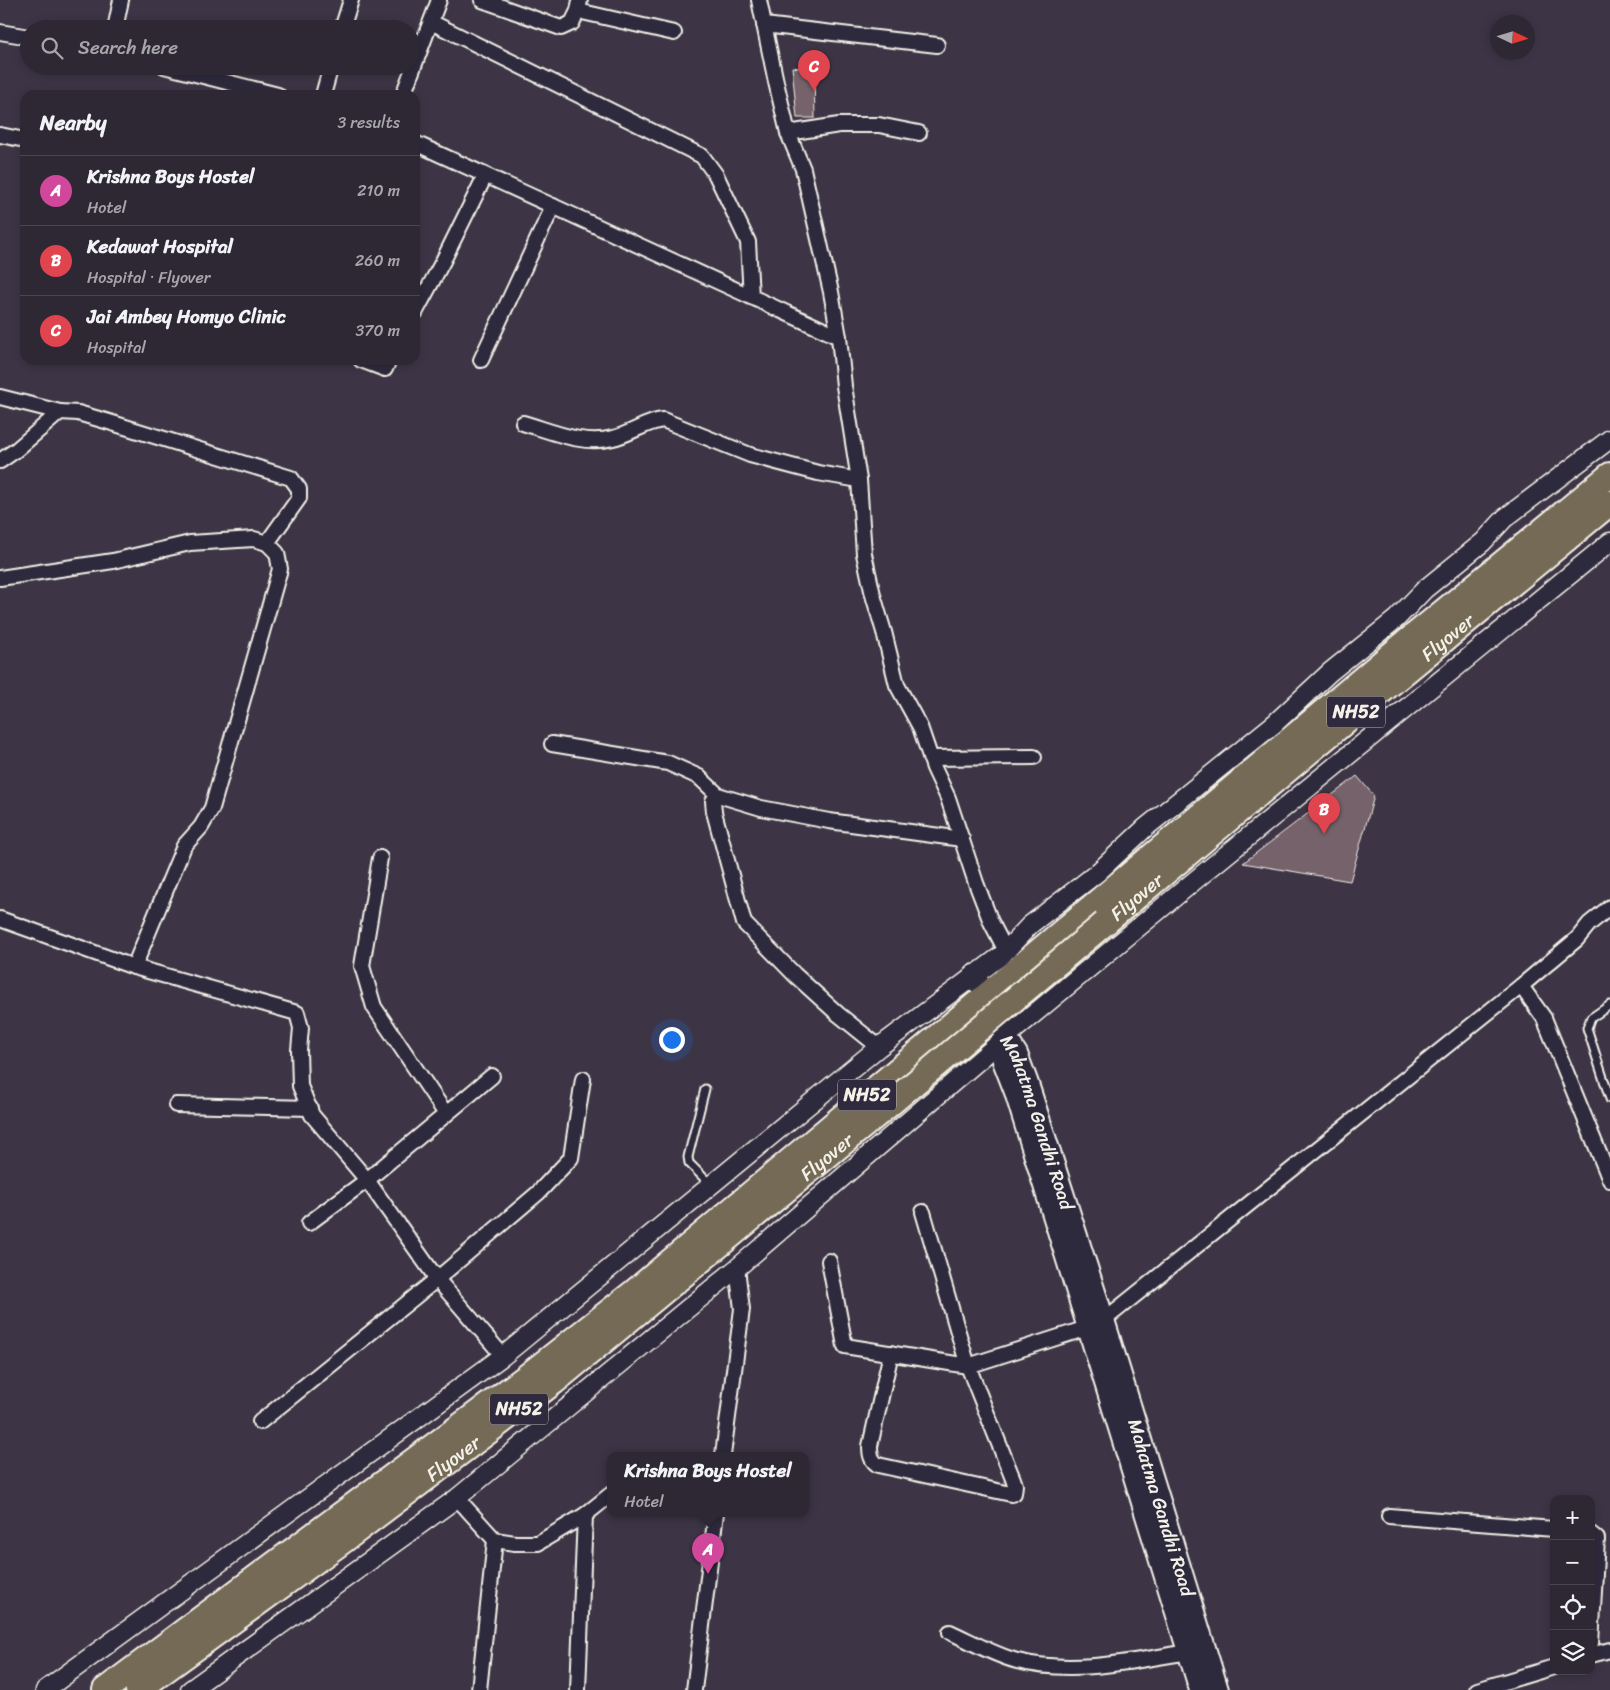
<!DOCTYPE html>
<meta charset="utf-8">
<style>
:root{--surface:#2e2834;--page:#36303c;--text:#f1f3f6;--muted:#a7a6ac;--line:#49444f;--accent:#ff9aa2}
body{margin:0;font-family:Sriracha,sans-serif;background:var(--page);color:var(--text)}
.controls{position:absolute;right:15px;bottom:15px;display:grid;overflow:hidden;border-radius:10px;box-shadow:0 2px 8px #0003}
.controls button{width:45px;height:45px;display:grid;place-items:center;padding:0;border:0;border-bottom:1px solid var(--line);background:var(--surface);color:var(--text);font:25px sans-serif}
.compass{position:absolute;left:1490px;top:15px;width:45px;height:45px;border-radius:50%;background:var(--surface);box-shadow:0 2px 8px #0003;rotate:94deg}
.you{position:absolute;left:671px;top:1039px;width:18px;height:18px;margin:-12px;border:4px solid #fff;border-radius:50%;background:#1a73e8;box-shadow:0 0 0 8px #1a73e833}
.badge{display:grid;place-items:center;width:32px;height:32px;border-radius:50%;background:var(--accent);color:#fff;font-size:16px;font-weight:700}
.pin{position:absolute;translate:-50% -41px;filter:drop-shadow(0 1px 2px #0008)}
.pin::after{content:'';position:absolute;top:26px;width:18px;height:15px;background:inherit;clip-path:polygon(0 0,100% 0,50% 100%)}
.popup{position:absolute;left:607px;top:1452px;width:202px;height:65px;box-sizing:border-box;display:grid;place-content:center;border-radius:10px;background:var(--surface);filter:drop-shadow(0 1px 4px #0005);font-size:16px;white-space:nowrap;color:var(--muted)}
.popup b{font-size:19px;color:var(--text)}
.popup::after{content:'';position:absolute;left:50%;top:100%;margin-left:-10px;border:10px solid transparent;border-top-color:var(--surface)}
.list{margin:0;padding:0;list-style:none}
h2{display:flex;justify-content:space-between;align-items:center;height:65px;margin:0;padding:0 20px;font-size:21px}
h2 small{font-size:16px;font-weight:400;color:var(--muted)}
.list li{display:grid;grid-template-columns:32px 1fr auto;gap:15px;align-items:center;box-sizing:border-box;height:70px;padding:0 20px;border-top:1px solid var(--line)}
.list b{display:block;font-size:19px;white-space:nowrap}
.list p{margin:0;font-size:16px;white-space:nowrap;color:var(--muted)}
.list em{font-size:16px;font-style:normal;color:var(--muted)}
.icon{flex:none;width:28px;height:28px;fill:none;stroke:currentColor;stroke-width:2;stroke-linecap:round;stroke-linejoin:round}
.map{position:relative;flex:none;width:1610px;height:1690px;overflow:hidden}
.search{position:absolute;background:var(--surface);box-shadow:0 2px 8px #0003;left:20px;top:20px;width:400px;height:55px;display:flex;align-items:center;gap:12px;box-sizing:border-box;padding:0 18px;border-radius:28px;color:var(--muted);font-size:19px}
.panel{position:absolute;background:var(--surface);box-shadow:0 2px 8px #0003;left:20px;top:90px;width:400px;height:275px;border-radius:15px}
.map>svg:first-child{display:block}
</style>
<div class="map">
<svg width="1610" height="1690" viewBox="0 0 1610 1690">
<rect width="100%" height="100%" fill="#3d3546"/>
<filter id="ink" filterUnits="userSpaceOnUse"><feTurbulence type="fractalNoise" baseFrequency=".02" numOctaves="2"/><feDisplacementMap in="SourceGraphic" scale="10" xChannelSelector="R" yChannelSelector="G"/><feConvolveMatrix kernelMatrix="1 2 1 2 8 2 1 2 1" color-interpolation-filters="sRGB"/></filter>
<g filter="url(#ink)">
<g fill="#76626a" stroke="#f4f1e8">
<path d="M 792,67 L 814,70 L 815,118 L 797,118 Z"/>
<path d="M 1357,776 L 1374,796 L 1350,881 L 1243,863 Z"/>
</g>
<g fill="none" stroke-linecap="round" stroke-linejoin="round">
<defs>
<g id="service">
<path d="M 1610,1005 L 1591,1018 L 1587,1028 L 1610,1099"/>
<path d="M 705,1089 L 688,1157 L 689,1163 L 711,1185"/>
</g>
<g id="minor">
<path d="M 482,0 L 561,28 L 572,23 L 578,11 L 580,0"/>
<path d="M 759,0 L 776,82 L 788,133 L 803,169 L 831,292 L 839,337 L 844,386 L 859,480 L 864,554 L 873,595 L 884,632 L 897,685 L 920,727 L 934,768 L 948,798 L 976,883 L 991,922 L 1006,951"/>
<path d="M 578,11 L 674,33"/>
<path d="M 431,22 L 702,156 L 716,175 L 748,242 L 751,297"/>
<path d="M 764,25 L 937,45"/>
<path d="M 115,29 L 121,0"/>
<path d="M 342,29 L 351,0"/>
<path d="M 0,32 L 29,37"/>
<path d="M 164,66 L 278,95"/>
<path d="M 323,95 L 331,66"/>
<path d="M 403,95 L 439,0"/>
<path d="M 788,133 L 839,125 L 879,125 L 919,133"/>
<path d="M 0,135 L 25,140"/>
<path d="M 415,143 L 839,337"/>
<path d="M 415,313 L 443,261 L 485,176"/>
<path d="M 361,360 L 385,369 L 389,360"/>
<path d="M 481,360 L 553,206"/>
<path d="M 0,397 L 60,412"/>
<path d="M 523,423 C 551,431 583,446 613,438 C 631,434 645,422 663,420 L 750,455 L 818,473 L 859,480"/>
<path d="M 0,461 L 16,450 L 60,412 L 78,413 L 109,422 L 291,478 L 299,489 L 299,498 L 267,543"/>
<path d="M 0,578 L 113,561 L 190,543 L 254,539 L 267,543 L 277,553 L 280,569 L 212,808 L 201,827 L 184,846 L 134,967"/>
<path d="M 552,744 L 668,763 L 699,777 L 718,795"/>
<path d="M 930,758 L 1034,757"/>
<path d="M 380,858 L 362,966 L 374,1007 L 446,1114"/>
<path d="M 0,919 L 134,967 L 297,1013 L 301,1028 L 299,1050 L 300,1086 L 312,1115 L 367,1180 L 437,1279 L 503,1356"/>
<path d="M 1521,986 L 1544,1018 L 1610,1180"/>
<path d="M 879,1047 L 838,1014 L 795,975 L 744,923 L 714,812 L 713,801 L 718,795 L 761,808 L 829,821 L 962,839"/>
<path d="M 176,1105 L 310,1108"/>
<path d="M 309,1223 L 367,1180 L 492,1076"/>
<path d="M 829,1261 L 845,1346 L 968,1366 L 1087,1328 L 1104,1320 L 1521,986 L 1577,939 L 1589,924 L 1610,907"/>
<path d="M 891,1353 L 870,1446 C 870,1455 871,1460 878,1465 L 1011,1494 L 1014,1493 L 1015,1485 L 1013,1479 L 968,1366 L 923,1212"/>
<path d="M 260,1422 L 437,1279 L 538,1193 L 571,1158 L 583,1079"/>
<path d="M 723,1455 L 742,1309 L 737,1268"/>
<path d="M 457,1498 L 495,1540 L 515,1543 L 538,1543 L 585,1515 L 578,1690"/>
<path d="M 585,1515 L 610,1495"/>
<path d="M 1389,1516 L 1554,1529"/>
<path d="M 1591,1534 L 1597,1539 L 1591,1643"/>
<path d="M 950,1632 C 972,1642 994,1655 1017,1661 C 1074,1675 1132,1661 1188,1652"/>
<path d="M 1591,1655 L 1610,1650"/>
<path d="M 479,1690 L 495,1540"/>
<path d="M 694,1690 L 716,1513"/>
<path d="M 1477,1690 L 1554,1667"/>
</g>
<g id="tertiary">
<path d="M 45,1690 L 503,1356 L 879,1047 L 1002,955 L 1030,925 L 1097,873 L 1145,828 L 1274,724 L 1330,672 L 1396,619 L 1425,589 L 1483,542 L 1505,518 L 1610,439"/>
<path d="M 190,1690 L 457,1498 L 737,1268 L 1006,1037 L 1199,877 L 1610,542"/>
</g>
<g id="secondary">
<path id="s1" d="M 974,975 L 986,995 L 1006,1037 L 1017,1054 L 1028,1084 L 1104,1320 L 1218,1690"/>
<path d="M 1006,1037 L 1003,1061 L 1015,1092 L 1200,1690"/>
</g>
<g id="trunk">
<path id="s2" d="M 1105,923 L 1354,714 L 1610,503"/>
<path d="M 105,1690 L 526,1377 L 634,1292 L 1393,653 L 1610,475"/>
<path id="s3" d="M 138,1690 L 339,1544 L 554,1382 L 885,1108"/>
</g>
</defs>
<use href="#service" stroke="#f4f1e8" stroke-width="11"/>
<use href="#minor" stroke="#f4f1e8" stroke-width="18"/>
<use href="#tertiary" stroke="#f4f1e8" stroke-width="21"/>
<use href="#secondary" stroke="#f4f1e8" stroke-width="24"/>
<use href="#trunk" stroke="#f4f1e8" stroke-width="28"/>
<use href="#service" stroke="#2f2a3d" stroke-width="7"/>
<use href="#minor" stroke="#2f2a3d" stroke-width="14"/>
<use href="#tertiary" stroke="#2f2a3d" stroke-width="18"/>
<use href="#secondary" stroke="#2f2a3d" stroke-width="20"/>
<use href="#trunk" stroke="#756a55" stroke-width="24"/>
<defs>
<path id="trunk-bridge" d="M 885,1108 L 1105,923"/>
</defs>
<use href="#trunk-bridge" stroke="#f4f1e8" stroke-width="28" stroke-linecap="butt"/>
<use href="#trunk-bridge" stroke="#756a55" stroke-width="24"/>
</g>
</g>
<g text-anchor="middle" stroke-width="4" stroke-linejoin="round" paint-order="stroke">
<g fill="#2f2a3d" stroke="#b9b5b5" stroke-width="1">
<rect x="1327" y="696.5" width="58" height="31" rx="4"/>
<rect x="838" y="1079.5" width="58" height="31" rx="4"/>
<rect x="490" y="1393.5" width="58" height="31" rx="4"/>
</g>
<g font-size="18" font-weight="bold" fill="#f4f1e8">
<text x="1356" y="718">NH52</text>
<text x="867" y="1101">NH52</text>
<text x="519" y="1415">NH52</text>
</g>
<g font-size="19" fill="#f4f1e8" stroke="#2f2a3d">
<text dy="7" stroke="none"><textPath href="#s2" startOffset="446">Flyover</textPath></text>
<text dy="7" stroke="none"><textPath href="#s2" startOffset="41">Flyover</textPath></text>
<text dy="7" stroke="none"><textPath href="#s1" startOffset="161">Mahatma Gandhi Road</textPath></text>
<text dy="7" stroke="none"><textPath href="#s3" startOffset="871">Flyover</textPath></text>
<text dy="7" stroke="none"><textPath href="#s3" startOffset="391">Flyover</textPath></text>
<text dy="7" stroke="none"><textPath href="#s1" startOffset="566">Mahatma Gandhi Road</textPath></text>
</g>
</g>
</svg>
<div class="controls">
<button>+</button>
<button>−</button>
<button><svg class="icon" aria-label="locate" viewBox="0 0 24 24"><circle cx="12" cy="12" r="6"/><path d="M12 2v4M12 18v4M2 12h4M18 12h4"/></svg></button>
<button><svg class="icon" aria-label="layers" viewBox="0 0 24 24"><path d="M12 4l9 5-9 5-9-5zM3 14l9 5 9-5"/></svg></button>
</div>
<svg class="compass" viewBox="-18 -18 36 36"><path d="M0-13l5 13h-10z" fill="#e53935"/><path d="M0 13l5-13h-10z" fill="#a7a6ac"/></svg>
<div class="you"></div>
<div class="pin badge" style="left:708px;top:1574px;background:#d1479c">A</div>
<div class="popup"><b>Krishna Boys Hostel</b>Hotel</div>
<div class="pin badge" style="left:1324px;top:834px;background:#e0444e">B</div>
<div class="pin badge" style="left:814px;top:91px;background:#e0444e">C</div>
<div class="search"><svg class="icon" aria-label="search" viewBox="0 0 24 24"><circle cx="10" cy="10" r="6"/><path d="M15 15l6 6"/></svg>Search here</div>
<section class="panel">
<h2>Nearby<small>3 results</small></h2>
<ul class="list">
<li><span class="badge" style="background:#d1479c">A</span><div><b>Krishna Boys Hostel</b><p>Hotel</p></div><em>210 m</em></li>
<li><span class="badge" style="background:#e0444e">B</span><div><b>Kedawat Hospital</b><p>Hospital · Flyover</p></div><em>260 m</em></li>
<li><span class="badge" style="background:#e0444e">C</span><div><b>Jai Ambey Homyo Clinic</b><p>Hospital</p></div><em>370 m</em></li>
</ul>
</section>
</div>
